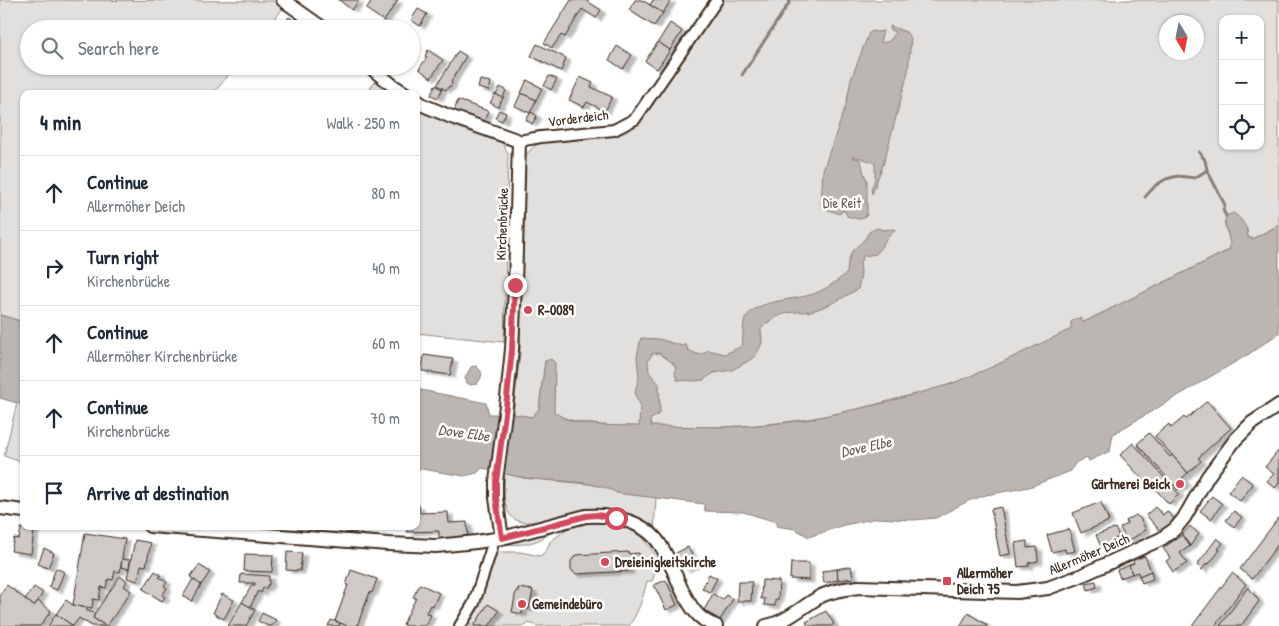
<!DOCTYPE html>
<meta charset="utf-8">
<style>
:root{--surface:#fff;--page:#f2f2f3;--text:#1f2937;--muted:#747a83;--line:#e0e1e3}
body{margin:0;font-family:"Patrick Hand",sans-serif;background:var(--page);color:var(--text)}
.controls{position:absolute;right:15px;top:15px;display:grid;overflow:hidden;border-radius:10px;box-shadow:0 1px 4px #0004}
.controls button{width:45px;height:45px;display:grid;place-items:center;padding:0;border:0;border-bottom:1px solid var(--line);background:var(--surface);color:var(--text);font:25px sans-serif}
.compass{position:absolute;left:1159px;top:15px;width:45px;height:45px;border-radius:50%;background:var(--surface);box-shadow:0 1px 4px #0004;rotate:170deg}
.stop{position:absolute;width:15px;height:15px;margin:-11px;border:4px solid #d1495b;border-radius:50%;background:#fff}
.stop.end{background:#d1495b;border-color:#fff;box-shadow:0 1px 5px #0008}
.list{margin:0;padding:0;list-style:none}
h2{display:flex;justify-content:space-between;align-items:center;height:65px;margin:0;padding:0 20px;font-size:21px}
h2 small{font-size:16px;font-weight:400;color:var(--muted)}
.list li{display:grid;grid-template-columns:32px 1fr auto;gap:15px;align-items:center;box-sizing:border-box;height:75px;padding:0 20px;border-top:1px solid var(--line)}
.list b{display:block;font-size:19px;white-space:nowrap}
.list p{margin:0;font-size:16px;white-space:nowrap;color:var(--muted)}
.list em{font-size:16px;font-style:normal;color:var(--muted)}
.icon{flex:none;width:28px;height:28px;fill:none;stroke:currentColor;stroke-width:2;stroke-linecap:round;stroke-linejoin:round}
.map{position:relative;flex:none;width:1279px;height:626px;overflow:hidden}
.search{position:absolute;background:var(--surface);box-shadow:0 1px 4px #0004;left:20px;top:20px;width:400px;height:55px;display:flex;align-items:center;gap:12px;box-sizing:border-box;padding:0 18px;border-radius:28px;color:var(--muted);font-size:19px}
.panel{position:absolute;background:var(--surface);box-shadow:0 1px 4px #0004;left:20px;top:90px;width:400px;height:440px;border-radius:10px}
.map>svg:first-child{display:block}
</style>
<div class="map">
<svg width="1279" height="626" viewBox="0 0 1279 626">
<defs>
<filter id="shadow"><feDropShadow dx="5" dy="3" stdDeviation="1" flood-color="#0004"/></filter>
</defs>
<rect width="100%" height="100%" fill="#fff"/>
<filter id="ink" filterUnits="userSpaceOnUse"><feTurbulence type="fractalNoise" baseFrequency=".02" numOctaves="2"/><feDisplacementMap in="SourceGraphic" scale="10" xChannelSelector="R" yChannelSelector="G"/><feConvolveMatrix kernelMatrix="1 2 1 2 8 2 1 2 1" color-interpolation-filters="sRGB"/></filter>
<g filter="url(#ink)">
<g fill="#e2e0de" stroke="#8e857e" fill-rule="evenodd">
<path d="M 0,0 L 289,1 L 266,29 L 29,29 L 29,66 L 236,66 L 213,94 L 24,94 L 24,322 L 0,315 Z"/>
<path d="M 723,0 L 1279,0 L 1279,225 L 1252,239 L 1248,237 L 1247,229 L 1224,222 L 1231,245 L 1229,250 L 1084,322 L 1080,318 L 1072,329 C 1032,348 993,370 951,384 C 937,389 922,392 907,396 C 861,409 814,420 767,424 C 730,428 693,427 657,427 C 628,426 576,428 553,412 L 545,361 L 539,409 L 532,417 L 513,414 L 520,353 L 523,160 L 530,150 L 539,143 L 614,134 L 637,122 L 714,14 ZM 1223,19 L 1260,19 L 1260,146 L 1223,146 ZM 1166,22 L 1196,22 L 1196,52 L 1166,52 Z"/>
<path d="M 377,79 L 399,94 L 366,94 Z"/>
<path d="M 416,106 L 501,141 L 508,153 L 504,342 L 416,333 Z"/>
<path d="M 17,403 L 24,405 L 24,463 L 4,456 Z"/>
<path d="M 505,473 L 523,478 L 589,484 L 610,488 L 617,493 L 656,497 L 654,529 C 636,518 615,508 593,509 C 549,511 496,554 505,473 Z"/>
<path d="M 591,523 C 626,524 642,530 659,562 L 652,581 L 647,581 C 643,598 639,611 629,626 L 536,626 L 536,625 L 527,623 L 526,626 L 464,626 L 484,587 L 496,552 L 520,552 L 540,556 L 546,551 L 550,542 L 570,526 Z"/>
<path d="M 555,529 C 540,543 524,546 504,544 Z"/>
</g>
<g fill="#bcb6b3" stroke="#887e77">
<path d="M 890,26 L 906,32 L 911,38 L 908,72 L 884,162 L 872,194 L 871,189 L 875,179 L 875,163 C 869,161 858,156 852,157 L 859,159 L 861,161 L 864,174 L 867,180 L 867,215 C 861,222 854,218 847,216 L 845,211 L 841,211 L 840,214 L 823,208 L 821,205 L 823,170 L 846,105 L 851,79 L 869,33 L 873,31 L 877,32 L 883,31 L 880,42 C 887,44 893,39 895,32 L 890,30 Z"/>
<path d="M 1233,213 C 1242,218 1247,227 1248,237 L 1252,239 L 1279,225 L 1279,333 L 1249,354 L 1113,434 L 1110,451 L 1089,461 L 1087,457 L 1075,463 L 1071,471 L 1029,487 L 986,495 L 968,501 L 936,518 L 913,520 L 878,518 L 844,525 L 809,537 L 795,529 L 776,526 L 777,522 L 743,512 L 705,511 L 704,504 L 617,493 C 593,479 552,482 525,478 C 510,476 497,470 482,468 L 477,473 L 464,476 L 416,468 L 416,389 L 486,403 L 489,414 L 513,414 L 532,417 L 539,409 L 545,361 L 551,359 L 555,363 L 554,412 C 575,428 613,425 639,426 L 640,404 L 636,397 L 635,391 L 639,378 L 637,357 L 641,338 L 659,339 L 682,346 L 686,344 L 688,350 C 697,354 700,357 708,350 L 725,354 L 742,346 C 743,340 743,323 745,319 C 754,300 794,300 810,295 C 824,291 836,282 847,273 L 848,262 L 852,251 L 865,239 L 869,232 L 877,228 L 884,230 L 892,229 L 896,230 L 888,237 L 876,254 L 864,256 L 860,262 L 861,274 L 858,289 C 844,297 831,305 815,310 C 806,313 797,311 788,313 C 778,315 768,322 761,328 L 762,343 L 756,355 L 750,360 L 732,370 L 714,373 L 703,380 L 695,381 L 677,380 L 675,373 L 676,369 L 674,364 L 659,353 L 652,354 L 648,361 L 649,372 L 659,384 L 660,413 L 650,420 L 651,426 L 722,427 L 765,425 L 811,419 L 880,404 L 951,384 L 992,367 L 1071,329 L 1071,322 L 1074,319 L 1080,318 L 1084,322 L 1229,250 C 1233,238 1222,228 1226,216 Z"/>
<path d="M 0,315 L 24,322 L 24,405 L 0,398 Z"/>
<path d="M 476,366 C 484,373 483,375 477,384 L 471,385 L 467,383 L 465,378 L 471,367 Z"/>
</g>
<path fill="#fff" d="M 497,411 L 513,411 L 505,476 L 490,471 Z"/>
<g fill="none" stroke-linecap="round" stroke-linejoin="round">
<g stroke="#887e77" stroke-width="3">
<path d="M 742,75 L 791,0"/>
<path d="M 1199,152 L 1205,160 L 1207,170 L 1225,205 L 1223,210 L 1226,216"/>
<path d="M 1145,197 L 1156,185 L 1166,179 L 1178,176 L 1195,178 L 1207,170"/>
</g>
</g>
<g fill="#cfcac7" stroke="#3b2a1e" filter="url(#shadow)">
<path d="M 339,0 L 359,0 L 352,10 Z"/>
<path d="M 372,0 L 398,0 L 384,21 L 366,9 Z"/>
<path d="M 571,0 L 585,0 L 601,10 L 596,18 L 582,9 L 565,37 L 561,35 L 552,48 L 544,43 Z"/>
<path d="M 635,0 L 642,0 L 663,13 L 654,26 L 629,10 Z"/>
<path d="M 653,0 L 671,0 L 663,13 L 650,5 Z"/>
<path d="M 418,9 L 427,14 L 420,26 L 411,20 Z"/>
<path d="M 289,17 L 306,29 L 281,28 Z"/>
<path d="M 670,23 L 682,31 L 670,50 L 658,42 Z"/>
<path d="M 658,42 L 670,50 L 657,69 L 645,61 Z"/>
<path d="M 537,44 L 566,58 L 561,71 L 531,56 Z"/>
<path d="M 617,46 L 632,55 L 623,69 L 609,60 Z"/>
<path d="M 428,50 L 443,60 L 431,78 L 419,69 L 427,57 L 425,56 Z"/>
<path d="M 458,51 L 466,56 L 451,82 L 452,83 L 450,87 L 449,86 L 446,90 L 437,85 Z"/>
<path d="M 549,76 L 557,79 L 551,90 L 544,86 Z"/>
<path d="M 580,77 L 593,83 L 591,87 L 612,97 L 605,111 L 587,102 L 584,107 L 569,100 Z"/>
<path d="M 480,80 L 491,82 L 489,91 L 478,88 Z"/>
<path d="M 527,80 L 542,88 L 536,100 L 521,93 Z"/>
<path d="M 435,85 L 442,89 L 438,98 L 431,95 Z"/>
<path d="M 500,87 L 506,90 L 503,98 L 496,95 Z"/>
<path d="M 521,93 L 536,100 L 530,113 L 515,106 Z"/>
<path d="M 495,94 L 503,98 L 498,107 L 490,103 Z"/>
<path d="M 458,100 L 488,111 L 484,122 L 454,111 Z"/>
<path d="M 499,110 L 506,113 L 502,121 L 495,118 Z"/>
<path d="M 531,112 L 537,116 L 532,124 L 526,120 Z"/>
<path d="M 424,355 L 453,359 L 450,375 L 422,371 Z"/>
<path d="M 1207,401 L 1231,428 L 1198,458 L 1201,461 L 1188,473 L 1155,436 L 1169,424 L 1171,428 L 1184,417 L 1186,419 Z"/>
<path d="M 1149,433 L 1170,457 L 1172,455 L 1188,473 L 1182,478 L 1186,483 L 1178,490 L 1137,444 Z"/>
<path d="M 1133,443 L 1179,494 L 1169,504 L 1146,479 L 1144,481 L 1120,455 Z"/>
<path d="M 1279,450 L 1279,483 L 1275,488 L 1267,481 L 1274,474 L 1265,467 Z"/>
<path d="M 1241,475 L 1253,484 L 1240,501 L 1228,492 Z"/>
<path d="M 1212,496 L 1222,504 L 1211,519 L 1200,511 Z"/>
<path d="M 1101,502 L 1109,521 L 1081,533 L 1073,513 Z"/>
<path d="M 416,505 L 419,505 L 420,513 L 448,512 L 449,523 L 467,522 L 468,537 L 439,538 L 439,531 L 407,532 L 407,526 L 416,526 Z"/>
<path d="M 1001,507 L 1010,554 L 1000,556 L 991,509 Z"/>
<path d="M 1155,507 L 1163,515 L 1167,511 L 1175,520 L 1161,532 L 1146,515 Z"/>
<path d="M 1234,511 L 1242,517 L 1234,527 L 1226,520 Z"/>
<path d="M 1136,515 L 1140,518 L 1146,530 L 1128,541 L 1120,528 L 1127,524 L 1126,521 Z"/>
<path d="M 1279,517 L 1279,543 L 1252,579 L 1240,569 Z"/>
<path d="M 346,526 L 356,526 L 356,533 L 345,532 Z"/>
<path d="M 1190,526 L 1199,534 L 1190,546 L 1182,535 Z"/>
<path d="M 21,528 L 34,530 L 31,554 L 11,551 L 14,538 L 19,539 Z"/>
<path d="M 1115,528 L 1119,537 L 1112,540 L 1113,543 L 1101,547 L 1096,535 Z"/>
<path d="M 1069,529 L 1075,551 L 1066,553 L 1065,549 L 1052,552 L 1047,535 Z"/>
<path d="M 85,533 L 125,539 L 120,572 L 115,571 L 113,580 L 108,579 L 106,588 L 101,587 L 99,600 L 93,599 L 92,608 L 73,605 Z"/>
<path d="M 1182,535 L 1190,546 L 1180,553 L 1187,563 L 1173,572 L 1166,561 L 1170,558 L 1163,548 Z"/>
<path d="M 1217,538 L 1223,543 L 1218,549 L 1220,550 L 1209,564 L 1207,563 L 1202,570 L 1197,565 Z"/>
<path d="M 135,540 L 151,543 L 146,566 L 141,565 L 138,581 L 127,578 Z"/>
<path d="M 1027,541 L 1027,548 L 1037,547 L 1038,561 L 1028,563 L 1029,566 L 1018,567 L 1015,543 Z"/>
<path d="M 688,547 L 696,564 L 684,569 L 676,553 Z"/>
<path d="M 44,548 L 54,553 L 48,568 L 38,564 Z"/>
<path d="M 287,552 L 302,553 L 300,571 L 286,570 Z"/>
<path d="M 628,552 L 629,554 L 639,553 L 640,563 L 629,564 L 629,571 L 577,574 L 574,573 L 571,569 L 571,561 L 576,555 Z"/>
<path d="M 245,554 L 273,555 L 272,572 L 244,571 Z"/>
<path d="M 1145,556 L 1151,571 L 1139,576 L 1138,572 L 1132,574 L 1129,565 L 1134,563 L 1133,560 Z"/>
<path d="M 122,559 L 130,560 L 129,569 L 121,567 Z"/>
<path d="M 791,563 L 809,563 L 809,580 L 790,579 Z"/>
<path d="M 199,565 L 210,572 L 201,585 L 190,577 Z"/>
<path d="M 1129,565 L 1132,574 L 1120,578 L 1117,570 Z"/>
<path d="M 851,566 L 853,578 L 838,580 L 837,569 Z"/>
<path d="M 56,568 L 64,572 L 57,590 L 49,587 Z"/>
<path d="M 837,569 L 838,580 L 824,583 L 822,571 Z"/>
<path d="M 351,570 L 377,579 L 372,593 L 370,592 L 357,626 L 348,626 L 335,621 L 348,585 L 346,585 Z"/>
<path d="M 155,571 L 161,575 L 159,577 L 167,582 L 164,586 L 167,588 L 162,595 L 165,597 L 162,601 L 143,589 Z"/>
<path d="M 1151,571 L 1153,579 L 1142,583 L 1139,576 Z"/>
<path d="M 1232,573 L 1246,584 L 1215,626 L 1192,626 Z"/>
<path d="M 241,574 L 269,576 L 269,585 L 267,585 L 267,588 L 263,588 L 261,593 L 258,591 L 250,607 L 242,602 L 252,585 L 255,585 L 255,583 L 240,583 Z"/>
<path d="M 709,574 L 717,578 L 710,592 L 702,589 Z"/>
<path d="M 120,576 L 127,581 L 124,586 L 131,591 L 107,626 L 106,626 L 93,618 L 95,613 Z"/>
<path d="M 193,579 L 201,585 L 192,601 L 183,596 Z"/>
<path d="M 666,580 L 677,605 L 666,610 L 654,585 Z"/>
<path d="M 762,580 L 779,581 L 778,600 L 775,600 L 775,606 L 764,605 L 765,599 L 761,599 Z"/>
<path d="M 1096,581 L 1097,587 L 1088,590 L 1086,583 Z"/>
<path d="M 738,582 L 752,582 L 751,601 L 737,601 Z"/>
<path d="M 420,584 L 439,593 L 433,606 L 430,605 L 426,613 L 431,615 L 425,626 L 406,626 L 403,624 L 416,598 L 413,597 Z"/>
<path d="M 7,585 L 34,606 L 38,601 L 51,611 L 40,626 L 0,626 L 0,594 Z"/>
<path d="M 34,587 L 43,593 L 34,606 L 25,599 Z"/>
<path d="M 1248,587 L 1259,601 L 1241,626 L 1220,626 Z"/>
<path d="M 518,588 L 533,590 L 529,609 L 523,608 L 522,614 L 512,612 L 516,591 L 518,591 Z"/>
<path d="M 222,594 L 234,600 L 224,619 L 213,613 Z"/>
<path d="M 713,594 L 723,600 L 726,595 L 733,599 L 720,620 L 704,610 Z"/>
<path d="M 66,600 L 73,605 L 87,608 L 87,611 L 95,613 L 93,618 L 106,626 L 92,626 L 79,618 L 73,626 L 56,614 Z"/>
<path d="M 242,602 L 255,610 L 246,626 L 228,626 Z"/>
<path d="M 488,604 L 499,611 L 489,626 L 474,626 Z"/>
<path d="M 826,611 L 834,624 L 831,626 L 808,626 L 806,622 Z"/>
<path d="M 262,613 L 276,620 L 272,626 L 268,626 L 258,621 Z"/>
<path d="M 968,613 L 987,625 L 987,626 L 960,626 Z"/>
<path d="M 56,614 L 73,626 L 48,626 Z"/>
<path d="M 331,620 L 340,623 L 339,626 L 328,626 Z"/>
</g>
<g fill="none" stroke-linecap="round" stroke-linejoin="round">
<defs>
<g id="minor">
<path d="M 519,141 L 541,137 L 614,130 L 635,119 L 717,0"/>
<path d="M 460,626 L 474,603 L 492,547 L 492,539"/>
</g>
<g id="tertiary">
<path d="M 283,0 L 324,29"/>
<path d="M 369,66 L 392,85 L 406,94"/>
<path d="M 416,100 L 423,105 L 449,116 L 519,141 L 515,285 L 512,349 L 507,398 L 496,481 L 496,498 L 502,538"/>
<path d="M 0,508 L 24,511"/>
<path d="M 150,526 L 388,544 L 436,546 L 476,542 L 502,538 L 586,516 C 612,514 646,521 661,546 C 669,559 675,574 681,588 C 689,604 697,620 716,626"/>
<path d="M 766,626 C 787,622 803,606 821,596 C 833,590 845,589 859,587 L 1017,592 L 1048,588 L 1078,577 L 1161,539 L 1175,529 L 1184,518 L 1208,476 L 1236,439 L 1252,423 L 1279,405"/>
</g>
</defs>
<use href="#minor" stroke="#3b2a1e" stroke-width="14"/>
<use href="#tertiary" stroke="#3b2a1e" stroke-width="16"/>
<use href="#minor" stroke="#fff" stroke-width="10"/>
<use href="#tertiary" stroke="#fff" stroke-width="12"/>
</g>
</g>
<g fill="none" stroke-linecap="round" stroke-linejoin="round" filter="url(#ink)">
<path stroke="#d1495b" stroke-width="6" d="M 515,285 L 512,349 L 507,398 L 496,482 L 496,498 L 502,538 L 586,516 L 597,515 L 616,518"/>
</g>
<g fill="#d1495b" stroke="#fff" stroke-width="2">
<circle cx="528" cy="310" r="5"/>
<circle cx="1180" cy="484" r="5"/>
<circle cx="605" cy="562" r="5"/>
<rect x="942" y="576" width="10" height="10" rx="2.5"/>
<circle cx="522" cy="604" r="5"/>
</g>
<g text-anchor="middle" stroke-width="5" stroke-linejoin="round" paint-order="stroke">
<g font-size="14" fill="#3b2a1e" stroke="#fff">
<text transform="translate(578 118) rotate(-7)" y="5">Vorderdeich</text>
<text transform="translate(502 224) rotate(-88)" y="5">Kirchenbrücke</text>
<text transform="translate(1089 554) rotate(-23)" y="5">Allermöher Deich</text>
</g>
<g font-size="14" fill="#65584e" stroke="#fff">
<text x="842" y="208">Die Reit</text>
</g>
<g font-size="14" font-weight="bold" fill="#3b2a1e" stroke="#fff" text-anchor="start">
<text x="538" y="315">R-0089</text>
<text x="1170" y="489" text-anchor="end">Gärtnerei Beick</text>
<text x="615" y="567">Dreieinigkeitskirche</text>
<text x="957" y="578">Allermöher<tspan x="957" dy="16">Deich 75</tspan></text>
<text x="532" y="609">Gemeindebüro</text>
</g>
<g font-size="15" font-style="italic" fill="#685b52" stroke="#fff">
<text transform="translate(464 433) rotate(8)" y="5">Dove Elbe</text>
<text transform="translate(866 447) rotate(-12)" y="5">Dove Elbe</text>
</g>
</g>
</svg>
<div class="controls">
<button>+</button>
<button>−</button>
<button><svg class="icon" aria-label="locate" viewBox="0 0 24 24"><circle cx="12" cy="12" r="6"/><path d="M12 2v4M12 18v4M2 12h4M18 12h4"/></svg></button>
</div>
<svg class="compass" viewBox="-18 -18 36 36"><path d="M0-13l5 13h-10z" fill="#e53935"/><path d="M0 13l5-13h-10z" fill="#747a83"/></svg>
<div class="stop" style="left:616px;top:518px"></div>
<div class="stop end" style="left:515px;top:285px"></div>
<div class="search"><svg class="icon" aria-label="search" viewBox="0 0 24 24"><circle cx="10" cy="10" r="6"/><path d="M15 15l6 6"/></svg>Search here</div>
<section class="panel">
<h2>4 min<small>Walk · 250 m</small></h2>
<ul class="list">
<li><svg class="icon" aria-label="ahead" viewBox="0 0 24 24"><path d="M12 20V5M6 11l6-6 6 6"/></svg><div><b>Continue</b><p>Allermöher Deich</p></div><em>80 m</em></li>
<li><svg class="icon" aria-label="right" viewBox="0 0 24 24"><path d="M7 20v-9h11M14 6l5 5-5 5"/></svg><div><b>Turn right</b><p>Kirchenbrücke</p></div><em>40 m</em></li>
<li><svg class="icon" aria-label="ahead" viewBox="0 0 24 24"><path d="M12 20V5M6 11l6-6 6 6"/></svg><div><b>Continue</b><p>Allermöher Kirchenbrücke</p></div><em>60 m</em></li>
<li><svg class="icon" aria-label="ahead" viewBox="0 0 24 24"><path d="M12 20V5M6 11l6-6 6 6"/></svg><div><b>Continue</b><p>Kirchenbrücke</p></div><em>70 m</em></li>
<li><svg class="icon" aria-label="arrive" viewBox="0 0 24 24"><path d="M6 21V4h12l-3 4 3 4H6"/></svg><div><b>Arrive at destination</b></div></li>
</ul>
</section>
</div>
